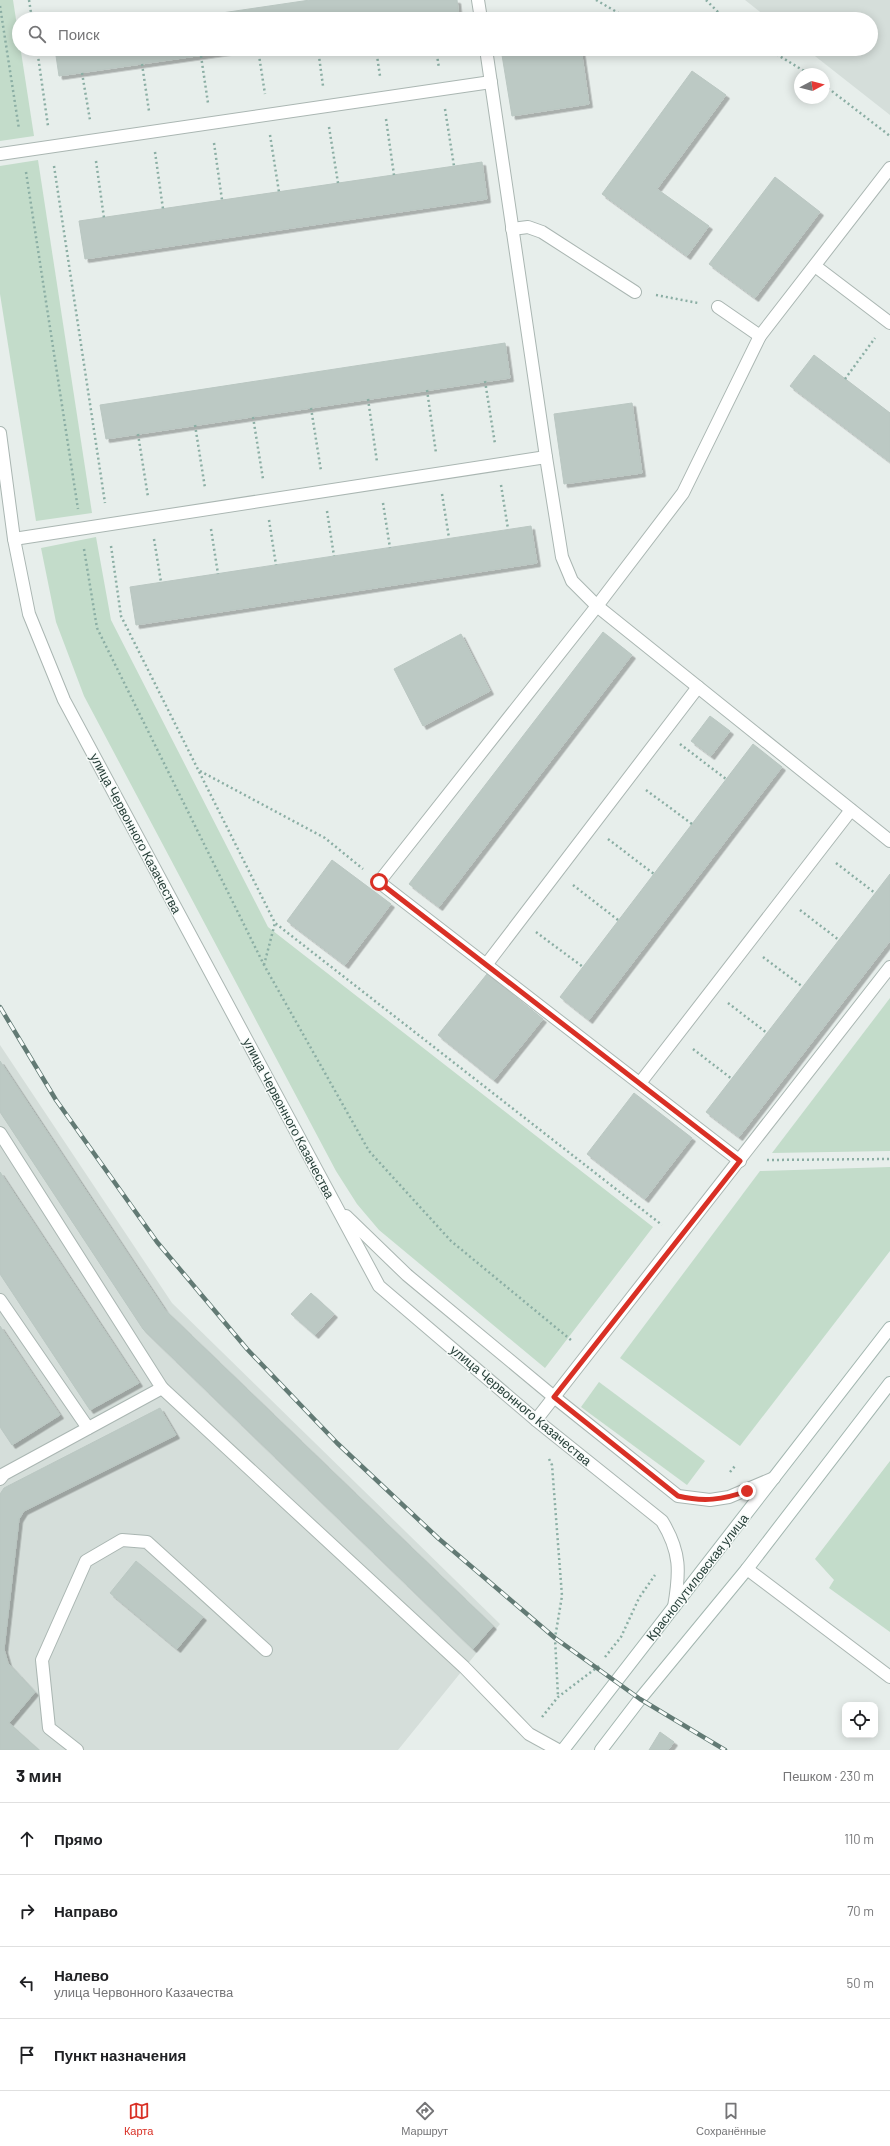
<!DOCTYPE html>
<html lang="ru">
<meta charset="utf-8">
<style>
:root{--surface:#fff;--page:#f6f6f6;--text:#202124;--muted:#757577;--line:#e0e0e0;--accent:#d93025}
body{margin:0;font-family:Barlow,sans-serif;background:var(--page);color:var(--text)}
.controls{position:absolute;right:12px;bottom:12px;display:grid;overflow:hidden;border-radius:8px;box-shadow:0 2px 10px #0003}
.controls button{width:36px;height:36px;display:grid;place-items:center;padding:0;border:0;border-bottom:1px solid var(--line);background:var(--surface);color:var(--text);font:20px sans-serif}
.compass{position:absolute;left:794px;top:68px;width:36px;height:36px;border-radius:50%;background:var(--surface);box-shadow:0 2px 10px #0003;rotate:83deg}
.stop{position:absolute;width:12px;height:12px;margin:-9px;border:3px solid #d93025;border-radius:50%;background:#fff}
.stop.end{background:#d93025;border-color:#fff;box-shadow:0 1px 4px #0008}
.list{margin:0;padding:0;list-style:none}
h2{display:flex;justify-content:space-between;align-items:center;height:52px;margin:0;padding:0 16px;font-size:17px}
h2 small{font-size:13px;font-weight:400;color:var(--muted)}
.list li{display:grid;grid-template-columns:26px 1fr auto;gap:12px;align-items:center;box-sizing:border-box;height:72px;padding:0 16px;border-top:1px solid var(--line)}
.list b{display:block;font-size:15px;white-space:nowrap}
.list p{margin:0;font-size:13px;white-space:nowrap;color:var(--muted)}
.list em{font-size:13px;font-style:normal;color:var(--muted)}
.icon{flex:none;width:22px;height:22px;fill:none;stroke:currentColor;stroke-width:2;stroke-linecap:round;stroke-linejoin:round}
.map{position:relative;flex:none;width:890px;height:1750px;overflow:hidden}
.search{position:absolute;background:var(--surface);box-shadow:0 2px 10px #0003;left:12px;right:12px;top:12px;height:44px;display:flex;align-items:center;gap:10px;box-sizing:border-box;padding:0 14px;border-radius:22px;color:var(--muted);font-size:15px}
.sheet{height:340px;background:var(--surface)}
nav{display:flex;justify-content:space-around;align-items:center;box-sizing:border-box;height:56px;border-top:1px solid var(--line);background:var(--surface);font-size:11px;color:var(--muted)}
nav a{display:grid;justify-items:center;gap:2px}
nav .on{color:var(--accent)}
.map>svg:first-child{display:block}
</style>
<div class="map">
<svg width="890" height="1750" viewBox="0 0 890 1750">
<defs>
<filter id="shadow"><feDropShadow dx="3.5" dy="3.5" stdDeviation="0" flood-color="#0004"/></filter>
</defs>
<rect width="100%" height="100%" fill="#e7eeeb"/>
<g fill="#d5deda">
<path d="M 745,0 L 890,0 L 890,115 L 806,49 L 871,49 L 871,19 L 769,19 Z"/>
<path d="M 0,1045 L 172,1303 L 500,1624 L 398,1750 L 0,1750 Z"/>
</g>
<g fill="#c3dcca">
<path d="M 0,0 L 13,0 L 34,136 L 0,141 Z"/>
<path d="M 38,160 L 92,513 L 36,521 L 0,294 L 0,166 Z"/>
<path d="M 96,537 L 111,620 L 268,927 L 653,1227 L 545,1368 L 379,1230 L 357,1204 L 336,1171 L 84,696 L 56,622 L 41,548 Z"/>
<path d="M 890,998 L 890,1151 L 772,1153 Z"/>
<path d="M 890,1167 L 890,1251 L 740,1446 L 620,1358 L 760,1171 Z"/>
<path d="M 599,1382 L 705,1461 L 687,1485 L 581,1407 Z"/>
<path d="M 890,1461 L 890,1632 L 829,1588 L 834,1580 L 815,1559 Z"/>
</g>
<g fill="#bcc9c4" stroke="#bac7c2" filter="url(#shadow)">
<path d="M 310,0 L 457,0 L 459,17 L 181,19 Z"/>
<path d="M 55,49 L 245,49 L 59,76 Z"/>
<path d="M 501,49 L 581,49 L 589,104 L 512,116 Z"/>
<path d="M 692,71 L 726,95 L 657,189 L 709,226 L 687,256 L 602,194 Z"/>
<path d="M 482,162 L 487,199 L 85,259 L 79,221 Z"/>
<path d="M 775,177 L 820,212 L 755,298 L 709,264 Z"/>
<path d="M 505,343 L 510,378 L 106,439 L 100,405 Z"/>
<path d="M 814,355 L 890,413 L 890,462 L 790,386 Z"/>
<path d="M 632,403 L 642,473 L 564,484 L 554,414 Z"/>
<path d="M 531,526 L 537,563 L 136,625 L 130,587 Z"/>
<path d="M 603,632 L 632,655 L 439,907 L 409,884 Z"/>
<path d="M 461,634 L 490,691 L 423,726 L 394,669 Z"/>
<path d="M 710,716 L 730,731 L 711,756 L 691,741 Z"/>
<path d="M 753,744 L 782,767 L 589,1020 L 560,997 Z"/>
<path d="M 332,860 L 391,904 L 345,965 L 287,921 Z"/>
<path d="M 890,874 L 890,941 L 739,1137 L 706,1112 Z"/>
<path d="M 487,974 L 543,1019 L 494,1080 L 438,1035 Z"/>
<path d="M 0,1061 L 165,1310 L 493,1626 L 473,1649 L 143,1329 L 0,1112 Z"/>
<path d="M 634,1093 L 692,1138 L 645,1199 L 587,1154 Z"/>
<path d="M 0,1172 L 139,1383 L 90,1410 L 0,1274 Z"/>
<path d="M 311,1293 L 334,1314 L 315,1335 L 291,1314 Z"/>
<path d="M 0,1326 L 60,1415 L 12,1445 L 0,1427 Z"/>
<path d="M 160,1408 L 176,1435 L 24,1511 L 19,1519 L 4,1649 L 8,1663 L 35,1692 L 9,1723 L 39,1750 L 0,1750 L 0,1494 L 4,1488 Z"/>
<path d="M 136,1561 L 203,1617 L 177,1649 L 110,1593 Z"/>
<path d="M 660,1732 L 674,1742 L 668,1750 L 649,1750 Z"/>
</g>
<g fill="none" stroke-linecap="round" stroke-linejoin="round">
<defs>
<g id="lane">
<path d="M 478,0 L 481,19"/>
<path d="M 486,49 L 546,457 L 562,557 L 572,581 L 597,606 L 890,841"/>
<path d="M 0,154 L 491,82"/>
<path d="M 512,229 L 528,227 L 542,232 L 635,292"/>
<path d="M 815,266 L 890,323"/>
<path d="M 718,307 L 760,336"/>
<path d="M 14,539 L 546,457"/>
<path d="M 486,965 L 698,687"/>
<path d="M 640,1083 L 851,810"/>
<path d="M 0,1133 L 162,1388 L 4,1474 L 0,1479"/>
<path d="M 740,1161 L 379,882 L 597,606 L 683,493 L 760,336 L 890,168"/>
<path d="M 0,1300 L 88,1428"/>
<path d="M 162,1388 L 464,1667 L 529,1734 L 558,1750"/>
<path d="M 536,1420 L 890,967"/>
<path d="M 77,1750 L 49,1728 L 42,1660 L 86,1561 L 122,1540 L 147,1542 L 266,1650"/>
</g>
<g id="street">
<path d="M 0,433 L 14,539 L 29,614 L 64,700 L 379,1286 L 536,1420 L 662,1521 C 681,1552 680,1572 674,1607"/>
<path d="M 346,1216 L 407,1275 L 554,1397 L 678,1496 L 710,1500 L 729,1497 L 774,1478"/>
<path d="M 747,1569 L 890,1677"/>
</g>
<g id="secondary">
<path d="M 563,1750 L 890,1328"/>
<path d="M 601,1750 L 640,1699 L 747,1569 L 890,1383"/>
</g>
</defs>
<use href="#lane" stroke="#aab6b2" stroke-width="14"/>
<use href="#street" stroke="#aab6b2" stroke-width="14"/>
<use href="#secondary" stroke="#a3b6b0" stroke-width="14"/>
<g stroke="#8baea4" stroke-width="2.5" stroke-dasharray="2 3" stroke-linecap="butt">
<path d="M 29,0 L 32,19"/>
<path d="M 596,0 L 629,19"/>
<path d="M 706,0 L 725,19"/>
<path d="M 0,6 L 19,129"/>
<path d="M 37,49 L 48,126"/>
<path d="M 258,49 L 265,94"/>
<path d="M 318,49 L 323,86"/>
<path d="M 376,49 L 380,76"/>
<path d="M 436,49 L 439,68"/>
<path d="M 768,49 L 809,74"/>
<path d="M 201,56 L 208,103"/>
<path d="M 142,64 L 149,111"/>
<path d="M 82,73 L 90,120"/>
<path d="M 824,85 L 890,136"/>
<path d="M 445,109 L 454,166"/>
<path d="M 386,119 L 394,175"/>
<path d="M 329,127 L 338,183"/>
<path d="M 270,135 L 279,192"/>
<path d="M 214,143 L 222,200"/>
<path d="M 155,152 L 163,209"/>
<path d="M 96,161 L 104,218"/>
<path d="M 54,166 L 105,503"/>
<path d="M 26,172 L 78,509"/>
<path d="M 656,295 L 698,303"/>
<path d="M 845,379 L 875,338"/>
<path d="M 485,381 L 495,444"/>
<path d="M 427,390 L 436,453"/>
<path d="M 368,399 L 377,462"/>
<path d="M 311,408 L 321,471"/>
<path d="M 253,417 L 263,479"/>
<path d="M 195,425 L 205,488"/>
<path d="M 138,434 L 148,497"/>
<path d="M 501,485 L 508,529"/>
<path d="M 442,494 L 449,538"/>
<path d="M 383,503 L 390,548"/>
<path d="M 327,511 L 334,556"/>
<path d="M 269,520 L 276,565"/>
<path d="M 211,529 L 218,574"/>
<path d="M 154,539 L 161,582"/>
<path d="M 111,546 L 121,616 L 275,923 L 662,1225"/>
<path d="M 84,549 L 97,628 L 264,965 L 369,1151 L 451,1241 L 571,1340"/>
<path d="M 680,744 L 726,779"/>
<path d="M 200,771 L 325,838 L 363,869"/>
<path d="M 646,790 L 692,824"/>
<path d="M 608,839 L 654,874"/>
<path d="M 836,863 L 875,893"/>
<path d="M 573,885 L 618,920"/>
<path d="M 800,910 L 839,940"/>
<path d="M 536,932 L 583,967"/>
<path d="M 763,957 L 803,987"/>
<path d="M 264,965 L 275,923"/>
<path d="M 728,1003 L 767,1033"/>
<path d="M 693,1049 L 732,1079"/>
<path d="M 767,1160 L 890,1159"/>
<path d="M 549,1459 L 552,1465 L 562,1596 L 555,1638 L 558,1696"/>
<path d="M 730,1472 L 735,1466"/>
<path d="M 605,1657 L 621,1637 L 639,1598 L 655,1575"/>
<path d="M 542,1717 L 558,1697 L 599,1666"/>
</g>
<use href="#lane" stroke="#fff" stroke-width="12"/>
<use href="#street" stroke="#fff" stroke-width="12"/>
<use href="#secondary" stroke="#fff" stroke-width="12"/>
<defs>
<path id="rail" d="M 0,1007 L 56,1100 L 157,1242 L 247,1349 L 337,1443 L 438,1538 L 555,1638 L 640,1699 L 725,1750"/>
</defs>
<use href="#rail" stroke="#627a74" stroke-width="4.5"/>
<use href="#rail" stroke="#f7fbf9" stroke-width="3" stroke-dasharray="9" stroke-linecap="butt"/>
</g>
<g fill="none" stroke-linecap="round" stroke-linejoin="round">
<path stroke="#d93025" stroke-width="5" d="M 379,882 L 740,1161 L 554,1397 L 678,1496 C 703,1502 723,1500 747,1491"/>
</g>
<g text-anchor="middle" stroke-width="3" stroke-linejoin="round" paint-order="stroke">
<g font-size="13" fill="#273f39" stroke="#f7fbf9">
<text transform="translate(136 833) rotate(62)" y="5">улица Червонного Казачества</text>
<text transform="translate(289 1118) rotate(62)" y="5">улица Червонного Казачества</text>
<text transform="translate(521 1405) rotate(40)" y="5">улица Червонного Казачества</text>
<text transform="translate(697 1577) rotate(-52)" y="5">Краснопутиловская улица</text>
</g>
</g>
</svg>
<div class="controls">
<button><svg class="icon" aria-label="locate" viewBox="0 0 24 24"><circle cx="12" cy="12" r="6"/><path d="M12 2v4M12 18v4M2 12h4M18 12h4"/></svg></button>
</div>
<svg class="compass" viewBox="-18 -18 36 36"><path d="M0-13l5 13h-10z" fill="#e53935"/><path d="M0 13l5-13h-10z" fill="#757577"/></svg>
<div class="stop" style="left:379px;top:882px"></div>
<div class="stop end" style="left:747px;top:1491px"></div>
<div class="search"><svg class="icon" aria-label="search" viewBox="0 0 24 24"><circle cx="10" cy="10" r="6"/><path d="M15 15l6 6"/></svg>Поиск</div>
</div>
<section class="sheet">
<h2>3 мин<small>Пешком · 230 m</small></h2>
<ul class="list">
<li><svg class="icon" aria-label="ahead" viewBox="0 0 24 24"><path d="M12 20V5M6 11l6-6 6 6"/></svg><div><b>Прямо</b></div><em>110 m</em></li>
<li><svg class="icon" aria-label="right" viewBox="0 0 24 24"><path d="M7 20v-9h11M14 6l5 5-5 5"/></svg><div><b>Направо</b></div><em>70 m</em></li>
<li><svg class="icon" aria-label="left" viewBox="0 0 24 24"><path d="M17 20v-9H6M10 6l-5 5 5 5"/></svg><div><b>Налево</b><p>улица Червонного Казачества</p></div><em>50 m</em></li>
<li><svg class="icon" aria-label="arrive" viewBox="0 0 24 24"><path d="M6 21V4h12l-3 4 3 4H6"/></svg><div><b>Пункт назначения</b></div></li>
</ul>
</section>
<nav>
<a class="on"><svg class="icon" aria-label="map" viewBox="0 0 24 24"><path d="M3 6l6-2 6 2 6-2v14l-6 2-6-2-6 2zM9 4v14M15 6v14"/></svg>Карта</a>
<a><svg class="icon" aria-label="directions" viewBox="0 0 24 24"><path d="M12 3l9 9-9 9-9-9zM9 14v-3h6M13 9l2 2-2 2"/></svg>Маршрут</a>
<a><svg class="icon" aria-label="saved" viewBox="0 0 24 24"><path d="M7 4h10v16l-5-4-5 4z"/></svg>Сохранённые</a>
</nav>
